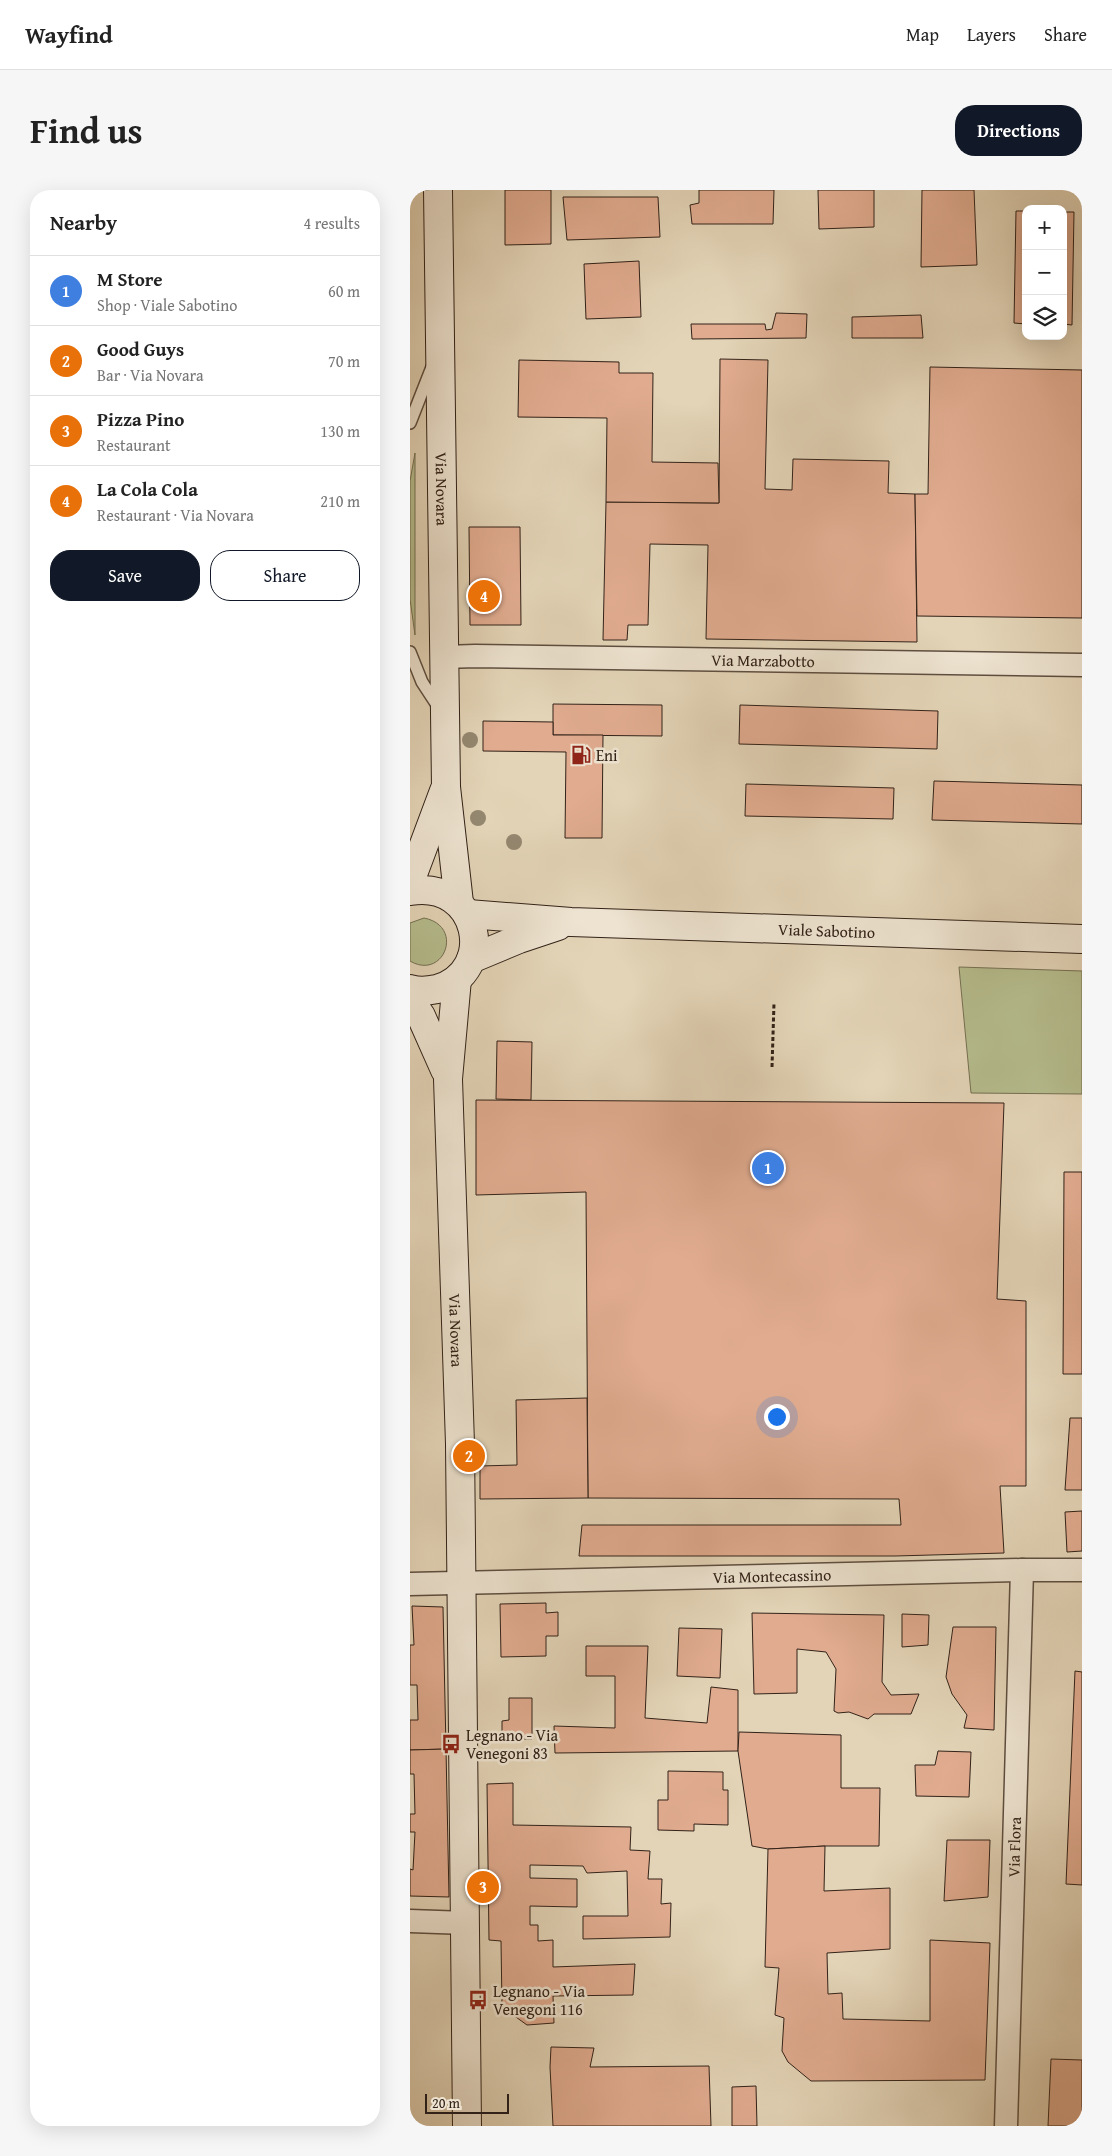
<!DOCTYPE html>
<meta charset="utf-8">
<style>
:root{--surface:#fff;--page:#f6f6f6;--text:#222;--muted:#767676;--line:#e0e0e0;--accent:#111827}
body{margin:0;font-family:"Gentium Book Plus",serif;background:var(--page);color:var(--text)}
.controls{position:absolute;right:15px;top:15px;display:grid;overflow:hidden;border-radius:10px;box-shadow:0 5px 20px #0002}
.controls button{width:45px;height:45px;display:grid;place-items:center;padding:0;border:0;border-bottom:1px solid var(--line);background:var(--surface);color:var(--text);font:25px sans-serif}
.scale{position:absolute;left:15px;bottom:12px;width:84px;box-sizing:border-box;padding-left:5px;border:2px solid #322218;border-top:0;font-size:14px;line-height:18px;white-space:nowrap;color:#322218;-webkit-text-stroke:4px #ede3d0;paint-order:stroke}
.you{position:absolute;left:366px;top:1226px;width:18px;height:18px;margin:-12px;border:4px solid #fff;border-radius:50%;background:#1a73e8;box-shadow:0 0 0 8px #1a73e833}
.badge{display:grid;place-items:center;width:32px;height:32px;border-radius:50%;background:var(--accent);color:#fff;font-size:16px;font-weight:700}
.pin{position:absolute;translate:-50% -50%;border:2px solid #fff;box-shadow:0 1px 5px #0006}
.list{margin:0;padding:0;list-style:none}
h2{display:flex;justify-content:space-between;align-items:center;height:65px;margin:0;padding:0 20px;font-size:21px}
h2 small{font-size:16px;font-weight:400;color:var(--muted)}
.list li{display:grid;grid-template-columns:32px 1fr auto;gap:15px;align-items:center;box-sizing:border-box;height:70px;padding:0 20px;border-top:1px solid var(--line)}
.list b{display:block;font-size:19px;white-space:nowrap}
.list p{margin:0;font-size:16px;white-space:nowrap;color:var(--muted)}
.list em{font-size:16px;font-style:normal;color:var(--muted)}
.actions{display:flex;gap:10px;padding:15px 20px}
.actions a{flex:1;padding:11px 0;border:1px solid var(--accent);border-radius:20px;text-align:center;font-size:18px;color:var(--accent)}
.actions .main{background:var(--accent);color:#fff}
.icon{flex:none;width:28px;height:28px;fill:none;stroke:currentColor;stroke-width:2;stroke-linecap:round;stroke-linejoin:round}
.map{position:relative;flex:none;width:672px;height:1936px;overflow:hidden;border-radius:20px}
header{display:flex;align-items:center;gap:30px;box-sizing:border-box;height:70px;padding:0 25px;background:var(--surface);border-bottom:1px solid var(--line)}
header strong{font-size:24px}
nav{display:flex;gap:28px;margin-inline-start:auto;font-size:18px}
.intro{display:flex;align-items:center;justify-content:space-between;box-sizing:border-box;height:120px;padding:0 30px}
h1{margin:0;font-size:35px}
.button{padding:12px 22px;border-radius:20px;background:var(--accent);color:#fff;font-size:18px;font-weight:700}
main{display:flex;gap:30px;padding:0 30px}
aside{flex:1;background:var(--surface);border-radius:20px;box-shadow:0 5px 20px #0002}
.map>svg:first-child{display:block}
</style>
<header>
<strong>Wayfind</strong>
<nav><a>Map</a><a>Layers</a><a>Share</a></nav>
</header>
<div class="intro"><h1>Find us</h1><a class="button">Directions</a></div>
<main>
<aside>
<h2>Nearby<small>4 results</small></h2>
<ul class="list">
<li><span class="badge" style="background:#3f7fe0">1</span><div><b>M Store</b><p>Shop · Viale Sabotino</p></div><em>60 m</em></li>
<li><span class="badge" style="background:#e8710a">2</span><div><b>Good Guys</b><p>Bar · Via Novara</p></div><em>70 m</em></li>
<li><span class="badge" style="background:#e8710a">3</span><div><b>Pizza Pino</b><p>Restaurant</p></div><em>130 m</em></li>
<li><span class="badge" style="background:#e8710a">4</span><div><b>La Cola Cola</b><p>Restaurant · Via Novara</p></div><em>210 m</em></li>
</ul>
<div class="actions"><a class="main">Save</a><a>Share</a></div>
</aside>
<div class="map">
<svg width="672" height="1936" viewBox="0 0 672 1936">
<rect width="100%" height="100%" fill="#e3d4b7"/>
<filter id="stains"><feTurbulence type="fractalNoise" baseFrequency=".004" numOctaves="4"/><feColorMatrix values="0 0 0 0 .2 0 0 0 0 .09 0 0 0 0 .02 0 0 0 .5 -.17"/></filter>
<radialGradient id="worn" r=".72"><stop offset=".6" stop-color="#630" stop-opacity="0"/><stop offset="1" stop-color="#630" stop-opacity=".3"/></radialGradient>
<g fill="#b5bc8d" stroke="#746f52">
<path d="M 5,263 L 5,445 L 0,409 L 0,291 Z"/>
<path d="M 14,728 C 55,736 34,791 0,771 L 0,733 Z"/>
<path d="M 549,777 L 672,781 L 672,904 L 561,903 Z"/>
</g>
<g fill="#e0ab8f" stroke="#322218">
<path d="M 95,0 L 141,0 L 141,54 L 95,55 Z"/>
<path d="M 289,0 L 364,0 L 363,34 L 282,34 L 280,15 L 289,13 Z"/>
<path d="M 408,0 L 464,0 L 464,37 L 409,39 Z"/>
<path d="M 512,0 L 564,0 L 567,75 L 511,77 Z"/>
<path d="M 153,7 L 248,7 L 250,47 L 157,50 Z"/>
<path d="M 606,21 L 616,21 L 616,134 L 604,133 Z"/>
<path d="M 653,22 L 664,22 L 662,135 L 653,134 Z"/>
<path d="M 229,71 L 231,127 L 176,129 L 174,74 Z"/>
<path d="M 366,123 L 397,124 L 396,148 L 282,149 L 281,134 L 355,134 L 356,140 L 362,139 Z"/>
<path d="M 511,125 L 513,148 L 442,148 L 442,127 Z"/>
<path d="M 310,169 L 358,170 L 355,299 L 382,300 L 383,269 L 479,271 L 478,303 L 505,304 L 507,452 L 296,449 L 298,355 L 240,354 L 238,435 L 218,435 L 217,450 L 193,450 L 196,312 L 309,313 Z"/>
<path d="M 109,170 L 209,172 L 209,183 L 243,183 L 242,272 L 308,273 L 309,313 L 196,312 L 197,228 L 108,227 Z"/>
<path d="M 520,177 L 672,180 L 672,428 L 507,426 L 505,304 L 518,304 Z"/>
<path d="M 59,337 L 110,337 L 111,435 L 60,435 Z"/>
<path d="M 143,514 L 252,515 L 252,546 L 143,545 Z"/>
<path d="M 330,515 L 528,521 L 527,559 L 329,554 Z"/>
<path d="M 73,531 L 143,532 L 143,545 L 193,545 L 192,648 L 155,648 L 156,562 L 73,561 Z"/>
<path d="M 524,591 L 672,595 L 672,634 L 522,630 Z"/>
<path d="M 336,594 L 484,598 L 483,629 L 335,626 Z"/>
<path d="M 87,851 L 122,852 L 121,910 L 86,909 Z"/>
<path d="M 66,910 L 594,913 L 587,1109 L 616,1111 L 616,1296 L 590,1296 L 594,1363 L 485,1366 L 169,1366 L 172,1335 L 491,1335 L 489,1309 L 178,1308 L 176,1002 L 66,1005 Z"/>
<path d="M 654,982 L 672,982 L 672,1184 L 653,1184 Z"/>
<path d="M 177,1208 L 178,1308 L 70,1309 L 70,1276 L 107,1275 L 106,1210 Z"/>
<path d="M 660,1228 L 672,1228 L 672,1300 L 655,1300 Z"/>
<path d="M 672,1321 L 672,1361 L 657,1362 L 655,1322 Z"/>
<path d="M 136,1413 L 136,1423 L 148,1422 L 148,1446 L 136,1446 L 136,1466 L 91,1467 L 90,1414 Z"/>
<path d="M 2,1416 L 33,1417 L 36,1559 L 0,1560 L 0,1530 L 8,1530 L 7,1495 L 0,1495 L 0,1455 L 4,1455 Z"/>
<path d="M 342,1423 L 474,1425 L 472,1492 L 481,1505 L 509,1504 L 501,1524 L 464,1524 L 458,1529 L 439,1522 L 428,1523 L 424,1521 L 426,1479 L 416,1462 L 387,1459 L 387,1503 L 344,1504 Z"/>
<path d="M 492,1424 L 519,1425 L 518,1455 L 492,1457 Z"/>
<path d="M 543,1437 L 586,1437 L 584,1540 L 554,1538 L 557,1525 L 542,1504 L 536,1487 Z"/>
<path d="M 269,1438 L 312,1439 L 310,1488 L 267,1486 Z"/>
<path d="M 176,1456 L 238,1456 L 235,1528 L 297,1533 L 301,1497 L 328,1500 L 328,1561 L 145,1563 L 144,1536 L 205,1538 L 205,1486 L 176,1486 Z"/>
<path d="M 665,1481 L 672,1482 L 672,1695 L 656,1694 Z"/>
<path d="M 99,1508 L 122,1508 L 122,1549 L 92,1549 L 92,1531 L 99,1530 Z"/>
<path d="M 329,1542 L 431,1545 L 431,1598 L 470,1598 L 469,1656 L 415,1656 L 358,1659 L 342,1656 L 328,1561 Z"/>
<path d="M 36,1559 L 39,1707 L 0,1706 L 0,1679 L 3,1680 L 5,1642 L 0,1642 L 0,1624 L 5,1624 L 4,1584 L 0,1584 L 0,1560 Z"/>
<path d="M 528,1561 L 561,1562 L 559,1607 L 506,1606 L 505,1575 L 525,1575 Z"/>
<path d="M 258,1581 L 313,1582 L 313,1600 L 318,1600 L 318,1635 L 284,1634 L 284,1641 L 248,1640 L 248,1610 L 258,1610 Z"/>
<path d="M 103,1593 L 103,1635 L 221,1637 L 220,1660 L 240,1661 L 238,1689 L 252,1689 L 251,1714 L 261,1713 L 260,1747 L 173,1749 L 173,1726 L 218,1726 L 217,1681 L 177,1683 L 173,1676 L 120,1675 L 120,1688 L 167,1689 L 167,1717 L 120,1716 L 120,1735 L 128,1735 L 128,1751 L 143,1750 L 143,1777 L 225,1774 L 223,1805 L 143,1806 L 144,1833 L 117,1835 L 92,1817 L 91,1751 L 79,1750 L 77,1594 Z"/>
<path d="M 537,1650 L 580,1650 L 578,1707 L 534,1711 Z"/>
<path d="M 415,1656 L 414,1701 L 480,1698 L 480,1759 L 417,1763 L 418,1804 L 432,1803 L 433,1829 L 520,1831 L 520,1750 L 580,1753 L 575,1890 L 401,1891 L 378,1872 L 372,1861 L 374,1828 L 365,1825 L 369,1778 L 355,1777 L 358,1659 Z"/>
<path d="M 141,1857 L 184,1858 L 180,1877 L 299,1876 L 301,1936 L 143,1936 L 140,1877 Z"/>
<path d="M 641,1869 L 672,1870 L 672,1936 L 638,1936 Z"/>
<path d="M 346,1896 L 347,1936 L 322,1936 L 322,1897 Z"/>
</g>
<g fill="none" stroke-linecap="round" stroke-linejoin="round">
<defs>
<g id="lane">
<path d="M 0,233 L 22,177"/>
<path d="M 0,462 L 12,492 L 29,518"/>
</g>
<g id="street">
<path id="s1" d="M 34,467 L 65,466 L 672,475"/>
<path id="s2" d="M 0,1394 L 612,1380 L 672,1380"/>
<path d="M 0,1731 L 56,1733"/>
<path id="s3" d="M 596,1936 L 612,1380"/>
</g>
<g id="secondary">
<path id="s4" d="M 28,0 L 36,597 L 49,713"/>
<path d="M 0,692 L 34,601"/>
<path d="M 0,701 C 70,689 88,782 27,799 C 18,801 9,802 0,799"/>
<path id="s5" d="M 58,724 L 161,732 L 672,749"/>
<path d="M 61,769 L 109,749 L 148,736"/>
<path id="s6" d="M 47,789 L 38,889 L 50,1254 L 57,1936"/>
<path d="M 0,810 L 11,826 L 35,880"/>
</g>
</defs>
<use href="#lane" stroke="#5e4e40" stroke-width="14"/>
<use href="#street" stroke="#5e4e40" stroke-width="25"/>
<use href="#secondary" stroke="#322218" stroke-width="30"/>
<path stroke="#322218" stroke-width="3" stroke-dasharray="4 2.5" stroke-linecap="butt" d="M 362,877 L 364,813"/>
<use href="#lane" stroke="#ede3d0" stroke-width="11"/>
<use href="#street" stroke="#ede3d0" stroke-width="22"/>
<use href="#secondary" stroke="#ede3d0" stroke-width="28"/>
</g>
<g fill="#948770">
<circle cx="60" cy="550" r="8"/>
<circle cx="68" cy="628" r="8"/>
<circle cx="104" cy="652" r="8"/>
</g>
<defs>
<symbol id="fuel-bare" viewBox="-9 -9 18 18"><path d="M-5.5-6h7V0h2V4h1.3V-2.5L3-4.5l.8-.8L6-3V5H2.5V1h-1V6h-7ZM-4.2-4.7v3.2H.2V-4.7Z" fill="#8f2418" stroke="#ede3d0" stroke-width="2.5" paint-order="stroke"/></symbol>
<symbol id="bus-bare" viewBox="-9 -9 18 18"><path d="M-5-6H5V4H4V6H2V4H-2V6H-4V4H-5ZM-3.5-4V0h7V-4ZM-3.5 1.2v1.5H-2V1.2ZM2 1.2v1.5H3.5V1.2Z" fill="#8f2418" stroke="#ede3d0" stroke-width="2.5" paint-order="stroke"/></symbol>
</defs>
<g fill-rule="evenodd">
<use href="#fuel-bare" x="157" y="551" width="28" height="28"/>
<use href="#bus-bare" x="27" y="1540" width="28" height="28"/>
<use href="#bus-bare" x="54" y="1796" width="28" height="28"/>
</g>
<g text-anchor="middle" stroke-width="5" stroke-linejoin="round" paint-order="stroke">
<g font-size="16" fill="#322218" stroke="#ede3d0">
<text dy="6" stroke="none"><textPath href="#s4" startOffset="299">Via Novara</textPath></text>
<text dy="6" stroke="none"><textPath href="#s1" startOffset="319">Via Marzabotto</textPath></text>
<text dy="6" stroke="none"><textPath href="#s5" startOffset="359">Viale Sabotino</textPath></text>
<text dy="6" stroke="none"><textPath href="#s6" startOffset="352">Via Novara</textPath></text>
<text dy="6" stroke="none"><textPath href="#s2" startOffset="362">Via Montecassino</textPath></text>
<text dy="6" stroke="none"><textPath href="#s3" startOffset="279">Via Flora</textPath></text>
</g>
<g font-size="16" fill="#322218" stroke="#ede3d0" text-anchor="start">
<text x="186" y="571">Eni</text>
<text x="56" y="1551">Legnano - Via<tspan x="56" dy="18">Venegoni 83</tspan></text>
<text x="83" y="1807">Legnano - Via<tspan x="83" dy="18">Venegoni 116</tspan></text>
</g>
</g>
<rect width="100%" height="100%" filter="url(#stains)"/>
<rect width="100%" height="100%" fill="url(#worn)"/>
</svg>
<div class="controls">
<button>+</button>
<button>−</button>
<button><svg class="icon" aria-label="layers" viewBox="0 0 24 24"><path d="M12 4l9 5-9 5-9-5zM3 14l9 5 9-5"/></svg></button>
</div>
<div class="scale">20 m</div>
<div class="you"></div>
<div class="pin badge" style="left:358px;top:978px;background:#3f7fe0">1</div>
<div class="pin badge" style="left:59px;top:1266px;background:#e8710a">2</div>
<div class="pin badge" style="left:73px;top:1697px;background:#e8710a">3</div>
<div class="pin badge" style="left:74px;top:406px;background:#e8710a">4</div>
</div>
</main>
